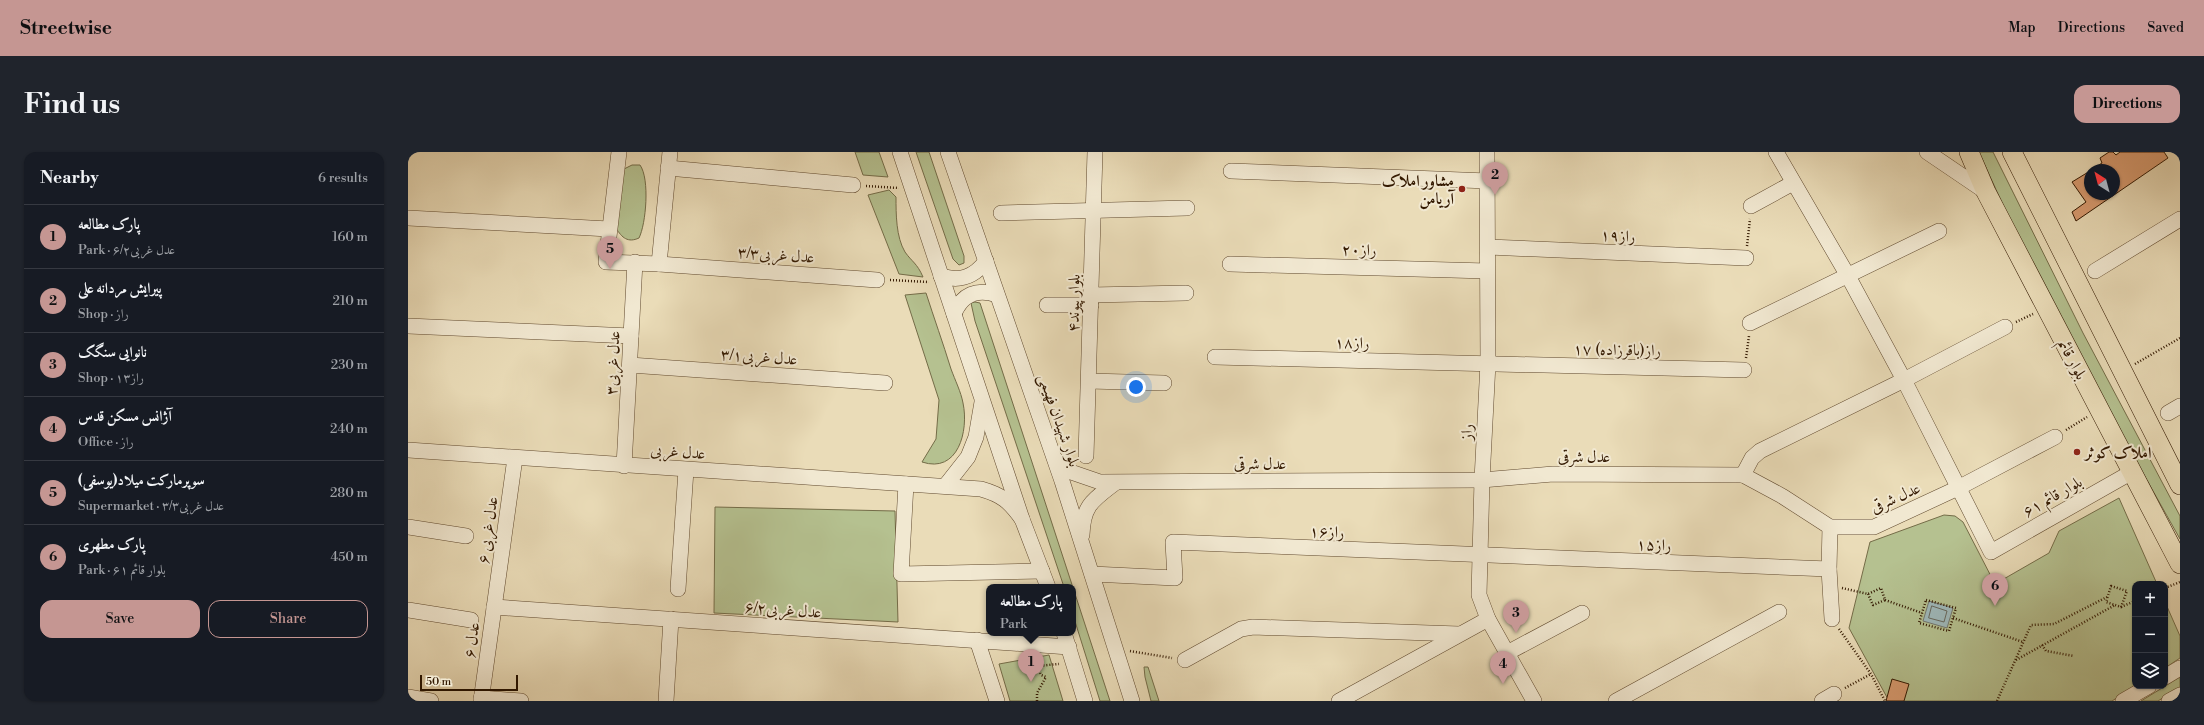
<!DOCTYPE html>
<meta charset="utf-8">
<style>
:root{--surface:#171b24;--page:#20242c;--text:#f1f3f6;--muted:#9ea1a6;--line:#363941;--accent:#c59692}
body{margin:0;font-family:"Libre Bodoni",Amiri,serif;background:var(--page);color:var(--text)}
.controls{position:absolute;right:12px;bottom:12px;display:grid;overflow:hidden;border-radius:8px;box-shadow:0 1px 3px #0004}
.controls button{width:36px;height:36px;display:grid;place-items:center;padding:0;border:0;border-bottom:1px solid var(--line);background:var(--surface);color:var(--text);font:20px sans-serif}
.compass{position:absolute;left:1676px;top:12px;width:36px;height:36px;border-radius:50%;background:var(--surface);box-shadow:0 1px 3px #0004;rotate:324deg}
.scale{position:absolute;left:12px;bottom:10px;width:98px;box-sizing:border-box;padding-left:4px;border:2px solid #321800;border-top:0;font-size:11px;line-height:14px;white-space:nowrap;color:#321800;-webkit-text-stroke:3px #f1e8d1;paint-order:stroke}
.you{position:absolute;left:728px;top:235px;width:14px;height:14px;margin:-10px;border:3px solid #fff;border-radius:50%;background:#1a73e8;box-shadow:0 0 0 6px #1a73e833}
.badge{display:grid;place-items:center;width:26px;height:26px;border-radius:50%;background:var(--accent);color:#111;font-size:13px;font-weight:700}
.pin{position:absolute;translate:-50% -33px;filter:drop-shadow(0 1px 2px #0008)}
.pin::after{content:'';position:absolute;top:21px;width:14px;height:12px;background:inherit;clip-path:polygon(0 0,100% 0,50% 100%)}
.popup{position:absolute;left:578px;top:432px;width:90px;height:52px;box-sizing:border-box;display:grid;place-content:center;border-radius:8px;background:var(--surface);filter:drop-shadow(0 1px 3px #0005);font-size:13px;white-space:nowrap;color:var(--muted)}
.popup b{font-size:15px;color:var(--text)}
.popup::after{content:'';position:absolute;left:50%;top:100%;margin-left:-8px;border:8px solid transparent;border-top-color:var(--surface)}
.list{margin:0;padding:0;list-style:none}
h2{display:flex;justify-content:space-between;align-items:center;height:52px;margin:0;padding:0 16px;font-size:17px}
h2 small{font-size:13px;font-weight:400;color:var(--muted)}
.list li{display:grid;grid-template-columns:26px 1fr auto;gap:12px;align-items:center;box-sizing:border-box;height:64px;padding:0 16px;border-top:1px solid var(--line)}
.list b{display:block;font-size:15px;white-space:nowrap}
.list p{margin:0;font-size:13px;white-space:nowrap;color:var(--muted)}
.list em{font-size:13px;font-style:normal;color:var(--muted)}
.actions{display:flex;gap:8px;padding:12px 16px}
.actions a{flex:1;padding:9px 0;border:1px solid var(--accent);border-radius:12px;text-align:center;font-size:14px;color:var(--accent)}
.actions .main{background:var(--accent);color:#111}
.icon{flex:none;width:22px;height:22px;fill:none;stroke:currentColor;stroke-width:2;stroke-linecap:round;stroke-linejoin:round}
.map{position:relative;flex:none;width:1772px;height:549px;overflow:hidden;border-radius:12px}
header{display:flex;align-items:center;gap:24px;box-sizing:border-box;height:56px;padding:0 20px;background:var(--accent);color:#111}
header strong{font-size:19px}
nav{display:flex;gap:22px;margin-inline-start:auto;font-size:14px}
.intro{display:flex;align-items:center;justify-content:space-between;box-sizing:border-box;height:96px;padding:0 24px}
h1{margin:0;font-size:28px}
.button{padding:10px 18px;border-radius:12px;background:var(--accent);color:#111;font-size:14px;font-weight:700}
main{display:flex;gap:24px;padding:0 24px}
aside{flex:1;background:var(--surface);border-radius:12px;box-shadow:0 1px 3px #0004}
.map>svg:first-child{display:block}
</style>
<header>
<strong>Streetwise</strong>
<nav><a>Map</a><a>Directions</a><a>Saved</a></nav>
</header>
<div class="intro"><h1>Find us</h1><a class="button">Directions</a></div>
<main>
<aside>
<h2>Nearby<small>6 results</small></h2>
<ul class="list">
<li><span class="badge">1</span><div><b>پارک مطالعه</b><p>Park · ۶/۲عدل غربی</p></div><em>160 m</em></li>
<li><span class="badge">2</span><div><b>پیرایش مردانه علی</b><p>Shop · راز</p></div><em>210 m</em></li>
<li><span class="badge">3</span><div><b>نانوایی سنگک</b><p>Shop · راز۱۳</p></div><em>230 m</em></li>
<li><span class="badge">4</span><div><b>آژانس مسکن قدس</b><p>Office · راز</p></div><em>240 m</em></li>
<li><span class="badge">5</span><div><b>سوپرمارکت میلاد(یوسفی)</b><p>Supermarket · عدل غربی۳/۳</p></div><em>280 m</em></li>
<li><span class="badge">6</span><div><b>پارک مطهری</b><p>Park · بلوار قائم ۶۱</p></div><em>450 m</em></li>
</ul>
<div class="actions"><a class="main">Save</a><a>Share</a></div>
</aside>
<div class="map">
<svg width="1772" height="549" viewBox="0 0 1772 549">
<rect width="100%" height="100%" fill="#eadcb8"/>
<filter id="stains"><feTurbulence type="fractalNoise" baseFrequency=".005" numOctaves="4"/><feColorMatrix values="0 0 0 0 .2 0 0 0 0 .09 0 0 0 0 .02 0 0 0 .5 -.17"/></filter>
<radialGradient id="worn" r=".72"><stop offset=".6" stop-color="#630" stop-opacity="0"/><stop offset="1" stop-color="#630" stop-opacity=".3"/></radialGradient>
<g fill="#b5c190" stroke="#746c48">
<path d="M 447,0 L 471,0 L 480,25 L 455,23 Z"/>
<path d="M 508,0 L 521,0 L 556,104 L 556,111 L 551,113 L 545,107 Z"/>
<path d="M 1571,0 L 1585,0 L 1675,181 L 1772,364 L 1772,387 C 1701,261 1630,133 1571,0 Z"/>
<path d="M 224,13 L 232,13 C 242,27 238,72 231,86 C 220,91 214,86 208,76 L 216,17 Z"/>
<path d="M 481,38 L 488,45 C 488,62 488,85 497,100 C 504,110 509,111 515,125 L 491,122 L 460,43 Z"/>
<path d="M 518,141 C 526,166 535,191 543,217 C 547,228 553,240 555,251 C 561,279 550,322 514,310 L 528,287 L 531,248 L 497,143 Z"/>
<path d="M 567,150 L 572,151 L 702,549 L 692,549 L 665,463 L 665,435 L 656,435 L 567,169 L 563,151 Z"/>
<path d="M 1711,346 L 1749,432 L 1727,432 L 1728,534 L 1704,549 L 1481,549 L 1441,476 L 1462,390 L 1536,363 L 1547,364 L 1555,370 L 1587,432 L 1641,401 L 1651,379 Z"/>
<path d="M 307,355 L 487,359 L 490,470 L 306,461 Z"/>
<path d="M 1757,450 L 1772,484 L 1772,506 L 1757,516 Z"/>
<path d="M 641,503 L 655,549 L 602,549 L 591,512 Z"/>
<path d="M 736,515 L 740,515 L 751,549 L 743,549 L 737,525 Z"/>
<path d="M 1772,525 L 1772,535 L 1750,549 L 1733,549 Z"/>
</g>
<path fill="#9eb8ba" stroke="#737870" d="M 1521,449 L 1545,456 L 1539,476 L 1515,469 Z"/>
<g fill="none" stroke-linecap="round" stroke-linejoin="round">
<path stroke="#68685d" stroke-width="1" d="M 1524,454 L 1539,459 L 1536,470 L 1521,466 Z"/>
</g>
<g fill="#d89b70" stroke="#321800">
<path d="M 1701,0 L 1705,0 L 1708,3 L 1712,0 L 1756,0 L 1760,6 L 1668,69 L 1664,60 L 1678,50 L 1664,30 L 1682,19 L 1682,42 L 1706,42 L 1706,18 L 1683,18 L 1694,11 L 1692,6 Z"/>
<path d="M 1484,527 L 1501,532 L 1496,549 L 1478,549 Z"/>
</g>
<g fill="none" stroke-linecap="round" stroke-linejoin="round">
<defs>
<g id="minor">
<path d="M 211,0 L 198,110 L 251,112 L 469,128"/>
<path d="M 492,0 L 614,367 L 640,435"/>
<path d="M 540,0 L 654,329 L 724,549"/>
<path d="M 1079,0 L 1080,211 L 1074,328 L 1071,443 L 1080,467 L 1126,549"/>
<path d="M 1368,0 L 1440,124 L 1496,228 L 1583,400 L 1724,320"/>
<path d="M 1519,0 L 1578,40"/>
<path d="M 260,16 L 445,33"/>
<path d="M 823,19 L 1080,29"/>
<path d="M 1343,54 L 1385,31"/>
<path d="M 593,61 L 779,56"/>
<path d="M 0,66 L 201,77"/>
<path d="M 1080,95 L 1338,106"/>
<path d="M 251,112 L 262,0"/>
<path d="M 822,112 L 1079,119"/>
<path d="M 1687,119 L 1772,67"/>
<path d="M 533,124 C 552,130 566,125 578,109"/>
<path d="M 683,143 L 778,141"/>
<path d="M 639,153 L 683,153"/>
<path d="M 546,162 C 554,142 569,136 589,143"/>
<path d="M 1342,171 L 1531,79"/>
<path d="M 0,174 L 223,184"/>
<path d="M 807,205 L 1336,218"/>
<path d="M 222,213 L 477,231"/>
<path d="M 681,229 L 756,231"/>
<path d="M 1760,261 L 1772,254"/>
<path d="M 0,298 L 573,337 C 594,343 601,349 614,367"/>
<path d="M 678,304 L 687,0"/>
<path d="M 647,307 L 660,319 L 692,330 L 1074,328 L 1145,322 L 1335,323 L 1374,344 L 1422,375 L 1466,375 L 1550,336 L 1647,285"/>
<path d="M 216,314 L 227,110"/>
<path d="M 1335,323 L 1344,306 L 1352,299 L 1496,228 L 1597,175"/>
<path d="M 498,332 L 493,422 L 634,419"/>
<path d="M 538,333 L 560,305 L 568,285 L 574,250"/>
<path d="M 0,375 L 58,384"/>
<path d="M 1422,375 L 1421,417 L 1424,467"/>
<path d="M 674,383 C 675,353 685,348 707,331"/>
<path d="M 684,422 L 767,426 L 765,390 L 1421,417"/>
<path d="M 270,437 L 278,318"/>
<path d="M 86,455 L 661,495"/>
<path d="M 0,458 L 63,468"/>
<path d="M 656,481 L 677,549"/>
<path d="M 569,488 L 589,549"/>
<path d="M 1099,501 L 1174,461"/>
<path d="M 777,508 L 833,477 L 845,475 L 1051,482"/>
<path d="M 1757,525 L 1772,516"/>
<path d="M 0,545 L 23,549"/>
<path d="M 73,546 L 113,549"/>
<path d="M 73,549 L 107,306"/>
<path d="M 258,549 L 263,467"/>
<path d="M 931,549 L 1080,467"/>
<path d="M 1208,549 L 1371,460"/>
<path d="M 1414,549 L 1426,542"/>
<path d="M 1715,549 L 1741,534"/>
<path d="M 1761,549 L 1772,543"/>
</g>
<g id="major">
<path d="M 1561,0 L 1578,40 L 1772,412"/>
<path d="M 1604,0 L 1772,333"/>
</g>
</defs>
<use href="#minor" stroke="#60492e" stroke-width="16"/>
<use href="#major" stroke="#321800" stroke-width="20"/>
<g stroke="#321800" stroke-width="2.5" stroke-dasharray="1 2" stroke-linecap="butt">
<path d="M 458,34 L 491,36"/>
<path d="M 1339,94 L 1342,67"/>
<path d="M 482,128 L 521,130"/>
<path d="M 1608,170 L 1625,162"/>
<path d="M 1338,206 L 1341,184"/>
<path d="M 1727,212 L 1772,186"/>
<path d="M 1658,278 L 1679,265"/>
<path d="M 1703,434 L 1719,439 L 1713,455 L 1698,450 Z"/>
<path d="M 1434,436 L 1460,442 L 1473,436 L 1477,448 L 1465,453 L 1460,442"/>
<path d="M 1757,436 L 1772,430"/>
<path d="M 1477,448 L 1514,461"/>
<path d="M 1518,448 L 1548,456 L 1541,479 L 1511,471 Z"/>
<path d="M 1713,455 L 1727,449"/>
<path d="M 1545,466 L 1615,490"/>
<path d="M 1431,477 L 1463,522 L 1477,549"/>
<path d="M 1634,493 L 1638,499 L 1666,504"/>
<path d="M 722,499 L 764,506"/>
<path d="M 1608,508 L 1707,453"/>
<path d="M 1437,536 L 1463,522"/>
<path d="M 629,549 L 629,541 L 638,525 L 633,523 L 629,514 L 651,512"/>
<path d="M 1589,549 L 1623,473 L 1646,472 L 1699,445"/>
</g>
<use href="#minor" stroke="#f1e8d1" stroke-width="15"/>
<use href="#major" stroke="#eadcb8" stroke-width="19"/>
</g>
<g fill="#8f2418" stroke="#f1e8d1" stroke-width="1.5">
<circle cx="1054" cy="37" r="4"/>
<circle cx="1669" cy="300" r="4"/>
</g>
<g text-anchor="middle" stroke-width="4" stroke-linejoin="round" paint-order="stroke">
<g font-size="16" font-weight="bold" fill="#321800" stroke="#f1e8d1" text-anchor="end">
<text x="1046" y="34">مشاور املاک<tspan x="1046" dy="18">آریامن</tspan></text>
<text x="1677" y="306" text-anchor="start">املاک کوثر</text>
</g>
<g font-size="16" fill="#321800" stroke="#f1e8d1">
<text transform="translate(1210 83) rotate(3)" y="6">راز۱۹</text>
<text transform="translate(951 97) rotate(1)" y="6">راز۲۰</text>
<text transform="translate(368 102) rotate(4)" y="6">عدل غربی۳/۳</text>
<text transform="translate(665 151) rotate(-89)" y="6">بلوار پیوند۴</text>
<text transform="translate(944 190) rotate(1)" y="6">راز۱۸</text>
<text transform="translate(1209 197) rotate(1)" y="6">۱۷ راز(باقرزاده)</text>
<text transform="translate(351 204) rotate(4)" y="6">عدل غربی۳/۱</text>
<text transform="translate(1665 207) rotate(62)" y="6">بلوار قائم</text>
<text transform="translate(204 211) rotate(-87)" y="6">عدل غربی۳</text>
<text transform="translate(652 268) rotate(71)" y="6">بلوار شهیدان فهیمی</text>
<text transform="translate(1058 280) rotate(-87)" y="6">راز</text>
<text transform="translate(270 299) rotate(4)" y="6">عدل غربی</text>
<text x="1176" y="310">عدل شرقی</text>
<text x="852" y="317">عدل شرقی</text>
<text transform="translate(1644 344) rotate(-30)" y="6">بلوار قائم ۶۱</text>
<text transform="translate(1487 345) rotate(-24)" y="6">عدل شرقی</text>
<text transform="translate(79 378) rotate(-82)" y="6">عدل غربی ۶</text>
<text transform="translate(919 379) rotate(2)" y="6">راز۱۶</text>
<text transform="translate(1246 392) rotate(2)" y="6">راز۱۵</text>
<text transform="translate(375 457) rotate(4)" y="6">۶/۲عدل غربی</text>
<text transform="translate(63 488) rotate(-82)" y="6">عدل ۶</text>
</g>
</g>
<rect width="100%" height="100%" filter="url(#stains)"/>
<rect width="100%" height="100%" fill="url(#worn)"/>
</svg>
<div class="controls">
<button>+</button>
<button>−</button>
<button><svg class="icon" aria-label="layers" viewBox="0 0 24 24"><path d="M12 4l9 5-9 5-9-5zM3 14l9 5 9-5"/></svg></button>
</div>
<svg class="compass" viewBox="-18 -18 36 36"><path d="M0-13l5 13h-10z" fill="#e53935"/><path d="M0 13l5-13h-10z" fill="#9ea1a6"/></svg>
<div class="scale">50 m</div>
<div class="you"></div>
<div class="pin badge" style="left:623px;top:530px">1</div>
<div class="popup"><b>پارک مطالعه</b>Park</div>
<div class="pin badge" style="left:1087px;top:43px">2</div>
<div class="pin badge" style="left:1108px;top:481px">3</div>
<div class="pin badge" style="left:1095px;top:532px">4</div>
<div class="pin badge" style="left:202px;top:117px">5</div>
<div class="pin badge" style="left:1587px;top:454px">6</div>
</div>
</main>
